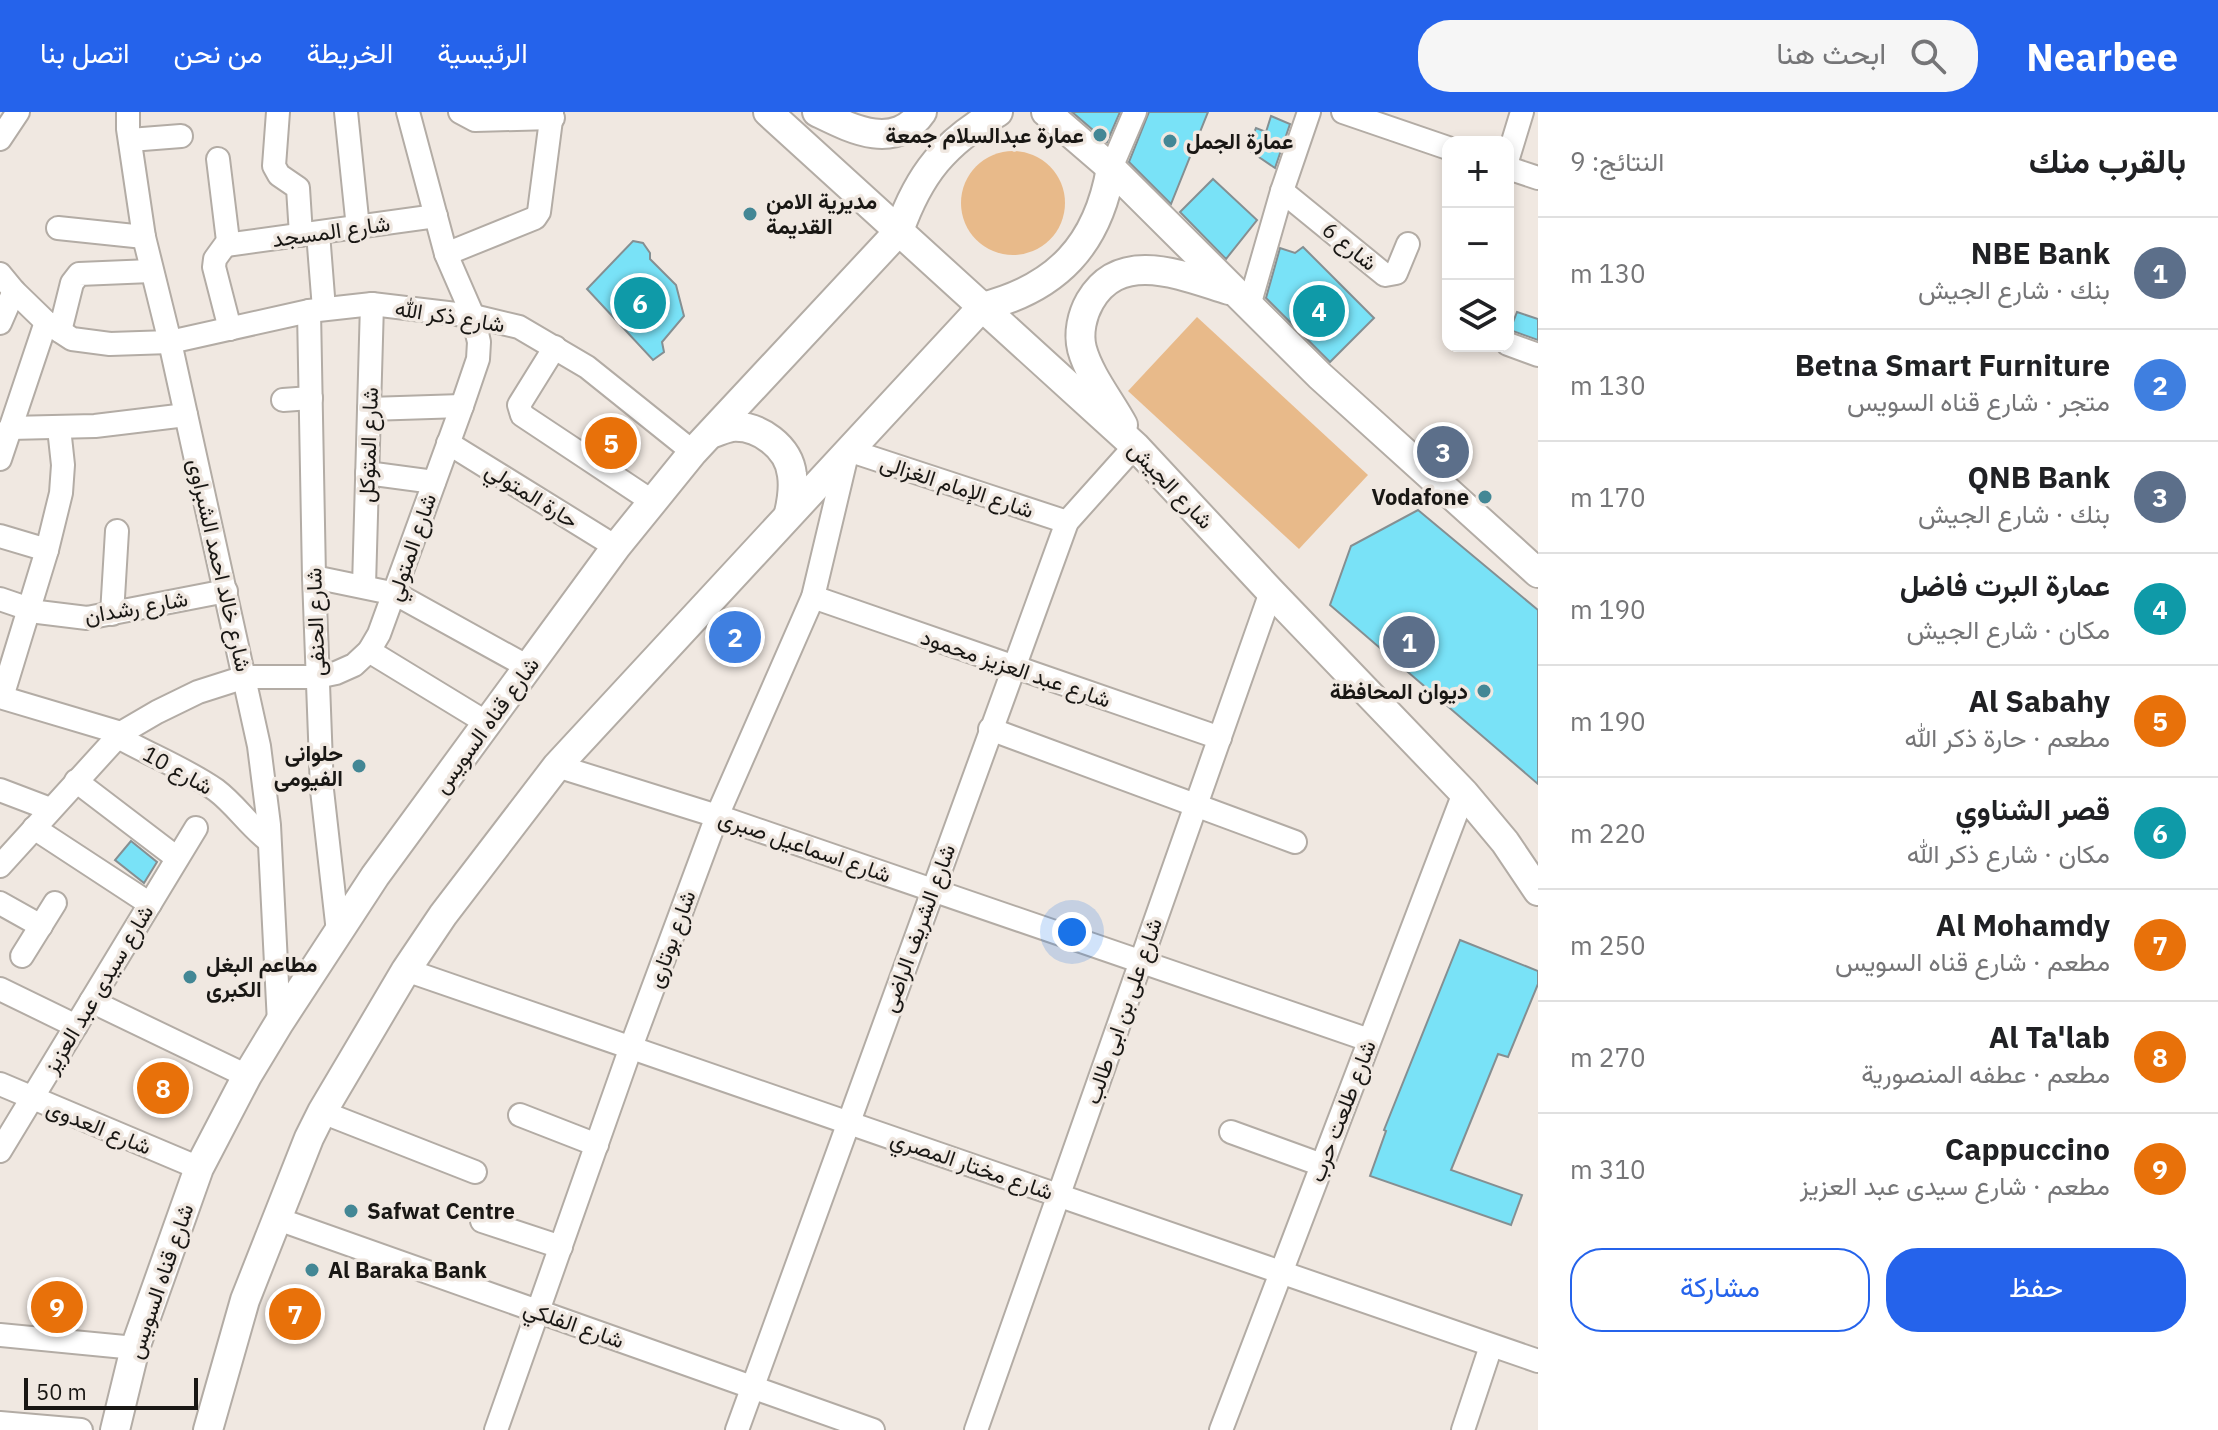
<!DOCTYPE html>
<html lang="ar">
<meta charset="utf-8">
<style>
:root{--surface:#fff;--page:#f6f6f6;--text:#202124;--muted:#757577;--line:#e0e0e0;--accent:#2563eb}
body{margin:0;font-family:"IBM Plex Sans",Vazirmatn,sans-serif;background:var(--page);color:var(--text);direction:rtl}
.controls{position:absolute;right:24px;top:24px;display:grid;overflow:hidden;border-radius:16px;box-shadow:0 4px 12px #0003}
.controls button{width:72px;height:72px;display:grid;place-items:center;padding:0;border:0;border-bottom:2px solid var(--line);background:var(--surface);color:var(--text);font:40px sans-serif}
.scale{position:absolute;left:24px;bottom:20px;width:174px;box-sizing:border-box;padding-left:8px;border:4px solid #191714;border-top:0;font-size:22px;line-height:28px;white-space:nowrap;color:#191714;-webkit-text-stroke:6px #f0e8e1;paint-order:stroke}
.you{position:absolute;left:1072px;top:820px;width:28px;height:28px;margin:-20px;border:6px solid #fff;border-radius:50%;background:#1a73e8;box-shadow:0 0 0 12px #1a73e833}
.badge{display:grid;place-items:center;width:52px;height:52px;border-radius:50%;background:var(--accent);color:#fff;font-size:26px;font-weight:700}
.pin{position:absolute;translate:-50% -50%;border:4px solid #fff;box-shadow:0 2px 8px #0006}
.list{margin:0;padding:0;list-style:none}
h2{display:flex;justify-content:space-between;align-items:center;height:104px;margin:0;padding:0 32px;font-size:34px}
h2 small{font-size:26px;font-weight:400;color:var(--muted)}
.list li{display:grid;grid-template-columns:52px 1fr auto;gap:24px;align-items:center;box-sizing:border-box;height:112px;padding:0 32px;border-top:2px solid var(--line)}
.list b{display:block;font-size:30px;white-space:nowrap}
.list p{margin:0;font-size:26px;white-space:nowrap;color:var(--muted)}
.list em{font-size:26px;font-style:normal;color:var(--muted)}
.actions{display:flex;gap:16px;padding:24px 32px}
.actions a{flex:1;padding:18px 0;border:2px solid var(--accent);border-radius:32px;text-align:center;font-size:28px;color:var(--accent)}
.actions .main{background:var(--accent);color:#fff}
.icon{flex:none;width:44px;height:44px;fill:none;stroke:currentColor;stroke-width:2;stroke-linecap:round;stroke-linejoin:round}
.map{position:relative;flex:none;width:1538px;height:1318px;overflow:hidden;direction:ltr}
header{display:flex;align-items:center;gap:48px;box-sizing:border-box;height:112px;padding:0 40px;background:var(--accent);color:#fff}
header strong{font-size:38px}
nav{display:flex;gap:44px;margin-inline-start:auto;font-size:28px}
.search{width:560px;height:72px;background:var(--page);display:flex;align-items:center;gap:20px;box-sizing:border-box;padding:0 28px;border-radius:32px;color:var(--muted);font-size:30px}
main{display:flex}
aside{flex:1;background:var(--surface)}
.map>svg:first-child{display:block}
</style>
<header>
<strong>Nearbee</strong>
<div class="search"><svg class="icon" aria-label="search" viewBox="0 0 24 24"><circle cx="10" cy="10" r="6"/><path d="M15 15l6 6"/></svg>ابحث هنا</div>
<nav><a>الرئيسية</a><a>الخريطة</a><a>من نحن</a><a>اتصل بنا</a></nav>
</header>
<main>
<aside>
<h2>بالقرب منك<small>النتائج: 9</small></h2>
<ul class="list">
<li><span class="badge" style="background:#5c6f8a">1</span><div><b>NBE Bank</b><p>بنك · شارع الجيش</p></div><em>130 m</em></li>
<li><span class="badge" style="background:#3f7fe0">2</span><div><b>Betna Smart Furniture</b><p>متجر · شارع قناه السويس</p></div><em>130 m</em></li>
<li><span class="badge" style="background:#5c6f8a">3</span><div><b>QNB Bank</b><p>بنك · شارع الجيش</p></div><em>170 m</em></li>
<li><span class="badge" style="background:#0f9aa8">4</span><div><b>عمارة البرت فاضل</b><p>مكان · شارع الجيش</p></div><em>190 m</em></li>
<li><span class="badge" style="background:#e8710a">5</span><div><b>Al Sabahy</b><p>مطعم · حارة ذكر الله</p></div><em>190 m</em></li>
<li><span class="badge" style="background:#0f9aa8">6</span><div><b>قصر الشناوي</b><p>مكان · شارع ذكر الله</p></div><em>220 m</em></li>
<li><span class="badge" style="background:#e8710a">7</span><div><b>Al Mohamdy</b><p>مطعم · شارع قناه السويس</p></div><em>250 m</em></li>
<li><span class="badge" style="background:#e8710a">8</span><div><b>Al Ta'lab</b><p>مطعم · عطفه المنصورية</p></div><em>270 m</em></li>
<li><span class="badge" style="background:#e8710a">9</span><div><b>Cappuccino</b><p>مطعم · شارع سيدى عبد العزيز</p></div><em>310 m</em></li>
</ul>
<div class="actions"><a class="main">حفظ</a><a>مشاركة</a></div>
</aside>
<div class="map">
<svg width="1538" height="1318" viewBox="0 0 1538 1318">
<rect width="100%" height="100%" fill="#f0e8e1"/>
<g fill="#e8ba8a">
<circle cx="1013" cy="91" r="52"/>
<path d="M 1197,205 L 1368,363 L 1299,437 L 1128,279 Z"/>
</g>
<g fill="#79e2f7" stroke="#858f92" stroke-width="2">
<path d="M 1072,0 L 1120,0 L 1107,30 Z"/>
<path d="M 1149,0 L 1208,0 L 1171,92 L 1129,50 Z"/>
<path d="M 1271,4 L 1290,12 L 1275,56 L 1247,37 L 1256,16 L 1266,20 Z"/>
<path d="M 1213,67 L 1257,108 L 1226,147 L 1180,100 Z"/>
<path d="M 633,129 L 643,131 L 650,141 L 650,147 L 676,173 L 684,204 L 662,230 L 664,240 L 653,248 L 587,177 Z"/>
<path d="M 1303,135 L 1374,206 L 1330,250 L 1266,186 L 1280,136 L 1295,141 Z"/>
<path d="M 1517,200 L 1538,207 L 1538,228 L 1510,218 Z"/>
<path d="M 1418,398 L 1538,498 L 1538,672 L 1330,493 L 1351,434 Z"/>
<path d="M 131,729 L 157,750 L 144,771 L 115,748 Z"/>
<path d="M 1460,828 L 1538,859 L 1538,872 L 1508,945 L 1498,942 L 1451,1058 L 1522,1083 L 1511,1113 L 1370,1064 L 1386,1019 L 1384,1018 Z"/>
</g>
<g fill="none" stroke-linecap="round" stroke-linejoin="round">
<defs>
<g id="minor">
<path d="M 128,0 L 128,17 L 144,125 L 170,230 L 259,634 L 269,713 L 279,911"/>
<path d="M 278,0 L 274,54 L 279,63 L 298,76 L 301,123"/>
<path d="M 346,0 L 358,116"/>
<path d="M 460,0 L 475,8 L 553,6"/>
<path d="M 1343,0 L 1448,36"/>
<path d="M 0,27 L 18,0"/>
<path d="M 130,28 L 181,24"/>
<path d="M 1508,46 L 1522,0"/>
<path d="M 218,47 L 228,129 L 215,147 L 214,155 L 230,217"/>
<path d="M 1111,56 L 1135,0"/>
<path d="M 1508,56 L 1538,66"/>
<path d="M 1282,79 L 1385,163 L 1396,161 L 1408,132"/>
<path d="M 58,116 L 144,125"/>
<path d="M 318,121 L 324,197"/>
<path d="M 226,133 L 436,104"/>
<path d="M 446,142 L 535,106 L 539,100 L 552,0"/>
<path d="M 0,162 L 14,179 L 46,210 L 72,227 L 110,232 L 170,230 L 309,199 L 372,192 L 473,204 L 519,215 L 587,255 L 693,340"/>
<path d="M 1249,194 L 1282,79 L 1309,0"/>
<path d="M 309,199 L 314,465 L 322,678 L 338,820"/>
<path d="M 0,211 L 14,179"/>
<path d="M 60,219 L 72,171 L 79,162 L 151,159"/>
<path d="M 1508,232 L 1538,243"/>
<path d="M 555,235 L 519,293 L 522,303 L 653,390"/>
<path d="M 283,288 L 311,286"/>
<path d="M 369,297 L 462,294"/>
<path d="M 10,316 L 95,314 L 186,303"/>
<path d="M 448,331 L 616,435"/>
<path d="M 0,347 L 46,210"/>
<path d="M 367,361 L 434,370"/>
<path d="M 0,424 L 47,438"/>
<path d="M 314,465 L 396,482 L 528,555"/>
<path d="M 364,474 L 372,192"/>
<path d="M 813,485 L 1220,626"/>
<path d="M 0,487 L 38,500 L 87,506 L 226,479"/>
<path d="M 112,502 L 117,419"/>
<path d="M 369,539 L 487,611"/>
<path d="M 0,585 L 121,621"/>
<path d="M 2,585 L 47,438 L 61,381 L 63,353 L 59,316"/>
<path d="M 990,617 L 1295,730"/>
<path d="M 118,625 C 150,643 186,657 216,678 C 236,693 249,714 269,729"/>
<path d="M 557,654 L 717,704 L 1369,928"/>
<path d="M 76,669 L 177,746"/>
<path d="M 0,678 L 50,697"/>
<path d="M 34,716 L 150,792"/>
<path d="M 0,754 L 121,621 L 157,600 L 198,580 L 245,565 L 317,565 L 336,561 L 354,553 L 369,539 L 379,522 L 462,294 L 478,247 L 479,230 L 473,204 L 446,142 L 408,0"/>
<path d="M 0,791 L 41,814"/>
<path d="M 22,844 L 55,791"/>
<path d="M 406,858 L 1538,1249"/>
<path d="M 0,877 L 76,914"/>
<path d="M 91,889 L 247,964"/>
<path d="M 0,972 L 199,1056"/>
<path d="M 322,1000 L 475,1060"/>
<path d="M 520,1003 L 597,1033"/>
<path d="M 1231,1020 L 1322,1053"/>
<path d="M 0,1039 L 196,716"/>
<path d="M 275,1106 L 873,1318"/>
<path d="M 482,1109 L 561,1135"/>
<path d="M 0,1223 L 135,1236"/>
<path d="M 0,1311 L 81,1318"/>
<path d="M 496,1318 L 631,935 L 717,704 L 813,485 L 848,338 L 1067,410"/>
<path d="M 737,1318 L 1067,410 L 1135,334"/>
<path d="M 976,1318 L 1271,480"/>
<path d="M 1221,1318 L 1464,681"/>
<path d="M 1463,1318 L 1491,1234"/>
</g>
<g id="major">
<path d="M 768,0 L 1135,334 L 1271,480 L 1464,681 L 1505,730 L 1538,779"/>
<path d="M 817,0 C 850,16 894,40 922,0"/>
<path d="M 1046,0 L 1111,56 L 1320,264 L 1538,461"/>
<path d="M 1123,313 C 1110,289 1089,263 1082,237 C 1078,221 1082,203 1090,189 C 1121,136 1183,164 1229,178"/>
<path d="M 713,321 C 719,319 726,316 732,315 C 759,313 789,335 792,363 C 794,376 792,388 789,401"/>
<path d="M 115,1318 L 135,1236 L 199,1056 L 247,964 L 279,911 L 375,764 L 616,435 L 693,340 L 899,119 C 919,62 945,30 998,0"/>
<path d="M 208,1318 L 245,1188 L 309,1026 L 322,1000 L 406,858 L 443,803 L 557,654 L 982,195 C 1057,176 1098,133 1111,56"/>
</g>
</defs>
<use href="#minor" stroke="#b3aca5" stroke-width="26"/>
<use href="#major" stroke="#b3aca5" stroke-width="32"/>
<use href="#minor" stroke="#fff" stroke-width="22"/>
<use href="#major" stroke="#fff" stroke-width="28"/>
</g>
<g fill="#438795" stroke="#f0e8e1" stroke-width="3">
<circle cx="1100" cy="23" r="8"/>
<circle cx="1170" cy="29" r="8"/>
<circle cx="750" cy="102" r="8"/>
<circle cx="1485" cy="385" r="8"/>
<circle cx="1484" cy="579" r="8"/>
<circle cx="359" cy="654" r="8"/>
<circle cx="190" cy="865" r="8"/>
<circle cx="351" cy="1099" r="8"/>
<circle cx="312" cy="1158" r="8"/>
</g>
<g text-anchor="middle" stroke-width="7" stroke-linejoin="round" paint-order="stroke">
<g font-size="22" font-weight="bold" fill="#191714" stroke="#f0e8e1" text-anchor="start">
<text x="1084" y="31" text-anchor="end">عمارة عبدالسلام جمعة</text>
<text x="1186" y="37">عمارة الجمل</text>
<text x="766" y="97">مديرية الامن<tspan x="766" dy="25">القديمة</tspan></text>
<text x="1469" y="393" text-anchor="end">Vodafone</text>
<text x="1468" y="587" text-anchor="end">ديوان المحافظة</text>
<text x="343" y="649" text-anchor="end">حلوانى<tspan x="343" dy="25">الفيومى</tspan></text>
<text x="206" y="860">مطاعم البغل<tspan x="206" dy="25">الكبرى</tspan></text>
<text x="367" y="1107">Safwat Centre</text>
<text x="328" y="1166">Al Baraka Bank</text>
</g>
<g font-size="22" fill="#191714" stroke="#f0e8e1">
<text transform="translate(331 119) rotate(-8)" y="8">شارع المسجد</text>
<text transform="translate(1350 134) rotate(39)" y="8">شارع 6</text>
<text transform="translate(450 204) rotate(9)" y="8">شارع ذكر الله</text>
<text transform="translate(368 333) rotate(-88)" y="8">شارع المتوكل</text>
<text transform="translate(1171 373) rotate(46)" y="8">شارع الجيش</text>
<text transform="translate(957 374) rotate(18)" y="8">شارع الإمام الغزالى</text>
<text transform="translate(532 383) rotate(32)" y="8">حارة المتولي</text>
<text transform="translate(411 435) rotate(-71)" y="8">شارع المتولي</text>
<text transform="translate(220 453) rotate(77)" y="8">شارع خالد احمد الشبراوى</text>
<text transform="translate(136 495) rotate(-10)" y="8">شارع رشدان</text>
<text transform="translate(315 510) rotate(-92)" y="8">شارع الحنفى</text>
<text transform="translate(1016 556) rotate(19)" y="8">شارع عبد العزيز محمود</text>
<text transform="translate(486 613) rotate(-54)" y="8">شارع قناه السويس</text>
<text transform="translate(178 658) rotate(29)" y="8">شارع 10</text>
<text transform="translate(805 734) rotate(19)" y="8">شارع اسماعيل صبرى</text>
<text transform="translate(918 816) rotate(-70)" y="8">شارع الشريف الراضى</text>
<text transform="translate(671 827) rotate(-70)" y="8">شارع بوتارى</text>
<text transform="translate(98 877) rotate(-59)" y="8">شارع سيدى عبد العزيز</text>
<text transform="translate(1123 899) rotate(-71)" y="8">شارع على بن ابى طالب</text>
<text transform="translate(1342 999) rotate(-69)" y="8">شارع طلعت حرب</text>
<text transform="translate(99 1015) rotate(22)" y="8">شارع العدوى</text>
<text transform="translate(972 1053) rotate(19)" y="8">شارع مختار المصري</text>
<text transform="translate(160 1169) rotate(-71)" y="8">شارع قناه السويس</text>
<text transform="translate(574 1212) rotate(19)" y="8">شارع الفلكي</text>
</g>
</g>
</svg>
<div class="controls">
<button>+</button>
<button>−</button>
<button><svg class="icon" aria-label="layers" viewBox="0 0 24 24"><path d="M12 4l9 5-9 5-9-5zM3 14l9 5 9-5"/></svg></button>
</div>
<div class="scale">50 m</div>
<div class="you"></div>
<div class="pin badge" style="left:1409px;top:530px;background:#5c6f8a">1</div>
<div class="pin badge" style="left:735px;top:525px;background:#3f7fe0">2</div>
<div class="pin badge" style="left:1443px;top:340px;background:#5c6f8a">3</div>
<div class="pin badge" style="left:1319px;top:199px;background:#0f9aa8">4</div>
<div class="pin badge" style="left:611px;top:331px;background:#e8710a">5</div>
<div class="pin badge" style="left:640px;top:191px;background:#0f9aa8">6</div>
<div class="pin badge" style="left:295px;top:1202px;background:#e8710a">7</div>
<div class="pin badge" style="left:163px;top:976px;background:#e8710a">8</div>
<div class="pin badge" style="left:57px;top:1195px;background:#e8710a">9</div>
</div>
</main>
